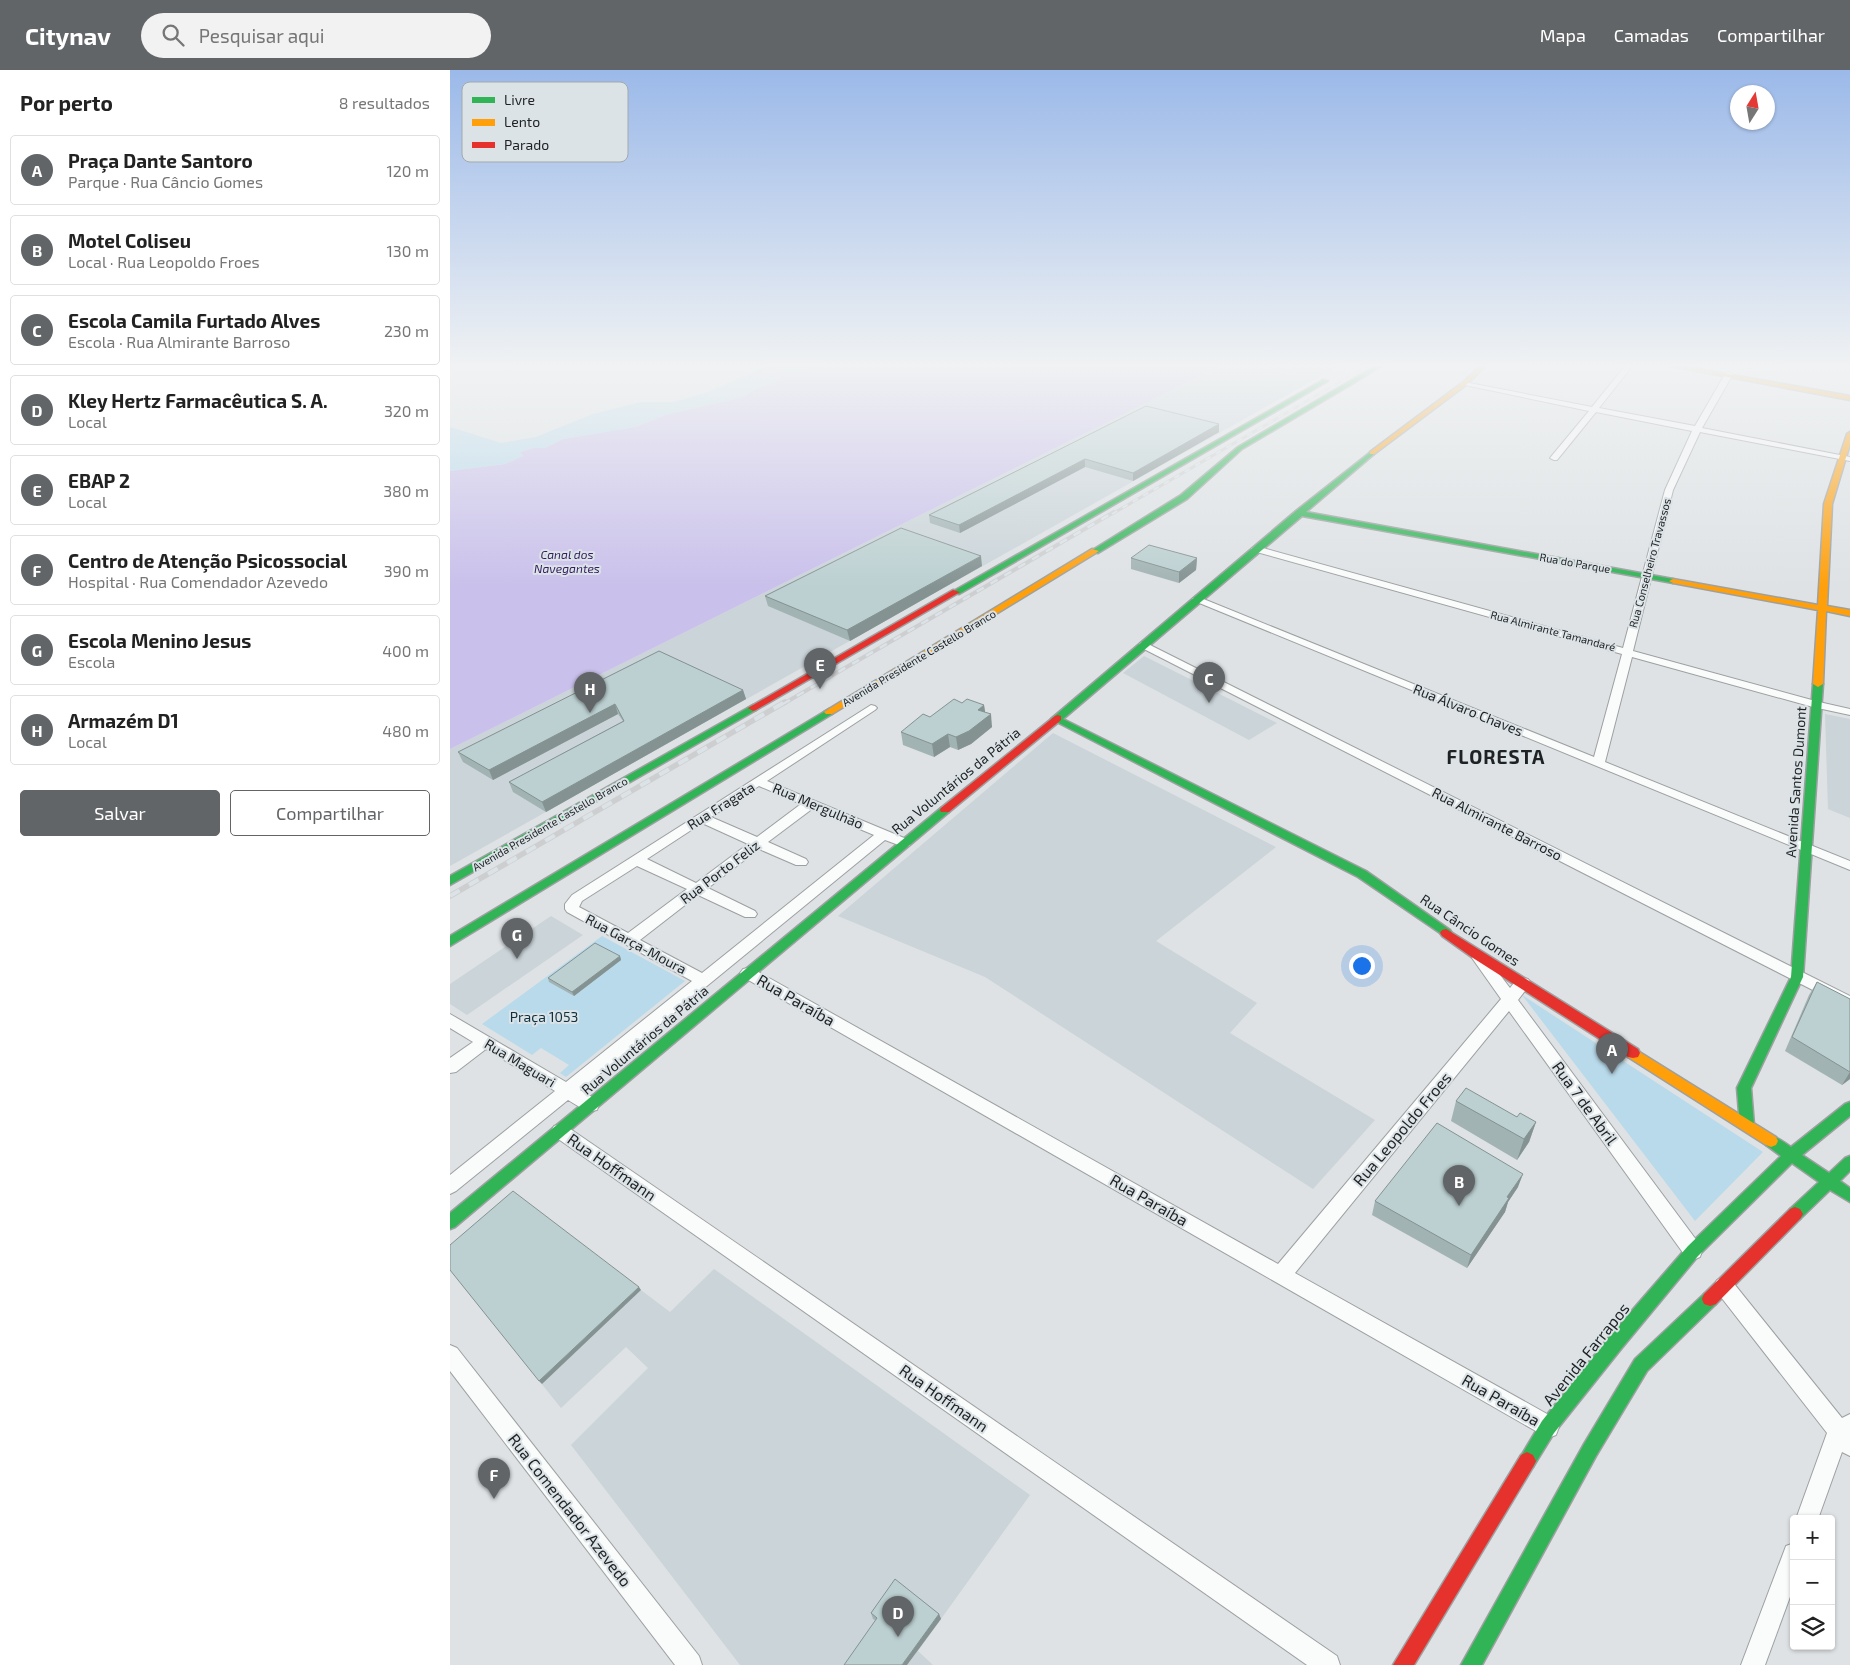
<!DOCTYPE html>
<html lang="pt">
<meta charset="utf-8">
<style>
:root{--surface:#fff;--page:#f2f2f2;--text:#222;--muted:#767676;--line:#e0e0e0;--accent:#626567}
body{margin:0;font-family:"Exo 2",sans-serif;background:var(--page);color:var(--text)}
.controls{position:absolute;right:15px;bottom:15px;display:grid;overflow:hidden;border-radius:5px;box-shadow:0 1px 4px #0004}
.controls button{width:45px;height:45px;display:grid;place-items:center;padding:0;border:0;border-bottom:1px solid var(--line);background:var(--surface);color:var(--text);font:25px sans-serif}
.compass{position:absolute;left:1280px;top:15px;width:45px;height:45px;border-radius:50%;background:var(--surface);box-shadow:0 1px 4px #0004;rotate:11deg}
.you{position:absolute;left:911px;top:895px;width:18px;height:18px;margin:-12px;border:4px solid #fff;border-radius:50%;background:#1a73e8;box-shadow:0 0 0 8px #1a73e833}
.badge{display:grid;place-items:center;width:32px;height:32px;border-radius:50%;background:var(--accent);color:#fff;font-size:16px;font-weight:700}
.pin{position:absolute;translate:-50% -41px;filter:drop-shadow(0 1px 2px #0008)}
.pin::after{content:'';position:absolute;top:26px;width:18px;height:15px;background:inherit;clip-path:polygon(0 0,100% 0,50% 100%)}
.list{margin:0;padding:0;list-style:none}
h2{display:flex;justify-content:space-between;align-items:center;height:65px;margin:0;padding:0 20px;font-size:21px}
h2 small{font-size:16px;font-weight:400;color:var(--muted)}
.list li{display:grid;grid-template-columns:32px 1fr auto;gap:15px;align-items:center;box-sizing:border-box;height:70px;margin:0 10px 10px;padding:0 10px;border:1px solid var(--line);border-radius:5px}
.list b{display:block;font-size:19px;white-space:nowrap}
.list p{margin:0;font-size:16px;white-space:nowrap;color:var(--muted)}
.list em{font-size:16px;font-style:normal;color:var(--muted)}
.actions{display:flex;gap:10px;padding:15px 20px}
.actions a{flex:1;padding:11px 0;border:1px solid var(--accent);border-radius:5px;text-align:center;font-size:18px;color:var(--accent)}
.actions .main{background:var(--accent);color:#fff}
.icon{flex:none;width:28px;height:28px;fill:none;stroke:currentColor;stroke-width:2;stroke-linecap:round;stroke-linejoin:round}
.map{position:relative;flex:none;width:1400px;height:1595px;overflow:hidden}
header{display:flex;align-items:center;gap:30px;box-sizing:border-box;height:70px;padding:0 25px;background:var(--accent);color:#fff}
header strong{font-size:24px}
nav{display:flex;gap:28px;margin-inline-start:auto;font-size:18px}
.search{width:350px;height:45px;background:var(--page);display:flex;align-items:center;gap:12px;box-sizing:border-box;padding:0 18px;border-radius:28px;color:var(--muted);font-size:19px}
main{display:flex}
aside{flex:1;background:var(--surface)}
.map>svg:first-child{display:block}
</style>
<header>
<strong>Citynav</strong>
<div class="search"><svg class="icon" aria-label="search" viewBox="0 0 24 24"><circle cx="10" cy="10" r="6"/><path d="M15 15l6 6"/></svg>Pesquisar aqui</div>
<nav><a>Mapa</a><a>Camadas</a><a>Compartilhar</a></nav>
</header>
<main>
<aside>
<h2>Por perto<small>8 resultados</small></h2>
<ul class="list">
<li><span class="badge">A</span><div><b>Praça Dante Santoro</b><p>Parque · Rua Câncio Gomes</p></div><em>120 m</em></li>
<li><span class="badge">B</span><div><b>Motel Coliseu</b><p>Local · Rua Leopoldo Froes</p></div><em>130 m</em></li>
<li><span class="badge">C</span><div><b>Escola Camila Furtado Alves</b><p>Escola · Rua Almirante Barroso</p></div><em>230 m</em></li>
<li><span class="badge">D</span><div><b>Kley Hertz Farmacêutica S. A.</b><p>Local</p></div><em>320 m</em></li>
<li><span class="badge">E</span><div><b>EBAP 2</b><p>Local</p></div><em>380 m</em></li>
<li><span class="badge">F</span><div><b>Centro de Atenção Psicossocial</b><p>Hospital · Rua Comendador Azevedo</p></div><em>390 m</em></li>
<li><span class="badge">G</span><div><b>Escola Menino Jesus</b><p>Escola</p></div><em>400 m</em></li>
<li><span class="badge">H</span><div><b>Armazém D1</b><p>Local</p></div><em>480 m</em></li>
</ul>
<div class="actions"><a class="main">Salvar</a><a>Compartilhar</a></div>
</aside>
<div class="map">
<svg width="1400" height="1595" viewBox="0 0 1400 1595">
<rect width="100%" height="100%" fill="#dee2e4"/>
<g fill="#cad4d9">
<path d="M 772,295 L 890,295 L 0,796 L 0,679 Z"/>
<path d="M 694,586 L 827,653 L 799,670 L 673,603 Z"/>
<path d="M 1375,644 L 1400,649 L 1400,748 L 1378,739 Z"/>
<path d="M 603,663 L 826,777 L 706,871 L 807,933 L 780,963 L 925,1050 L 863,1119 L 535,907 L 388,846 Z"/>
<path d="M 101,846 L 133,865 L 17,945 L 0,934 L 0,914 Z"/>
<path d="M 65,1125 L 220,1242 L 264,1199 L 580,1425 L 468,1581 L 483,1595 L 290,1595 L 121,1375 L 198,1298 L 176,1277 L 111,1338 L 0,1200 L 0,1180 Z"/>
</g>
<g fill="#b9daeb">
<path d="M 320,295 L 380,295 C 359,302 345,308 324,301 L 322,298 L 300,308 L 328,305 L 330,308 C 318,316 304,318 294,327 L 215,345 L 186,357 L 113,369 L 95,378 L 84,378 L 70,382 L 73,386 L 55,394 L 0,401 L 0,357 L 51,373 L 86,367 L 143,344 L 191,332 L 224,332 L 258,322 Z"/>
<path d="M 152,866 L 235,911 L 116,1007 L 110,1003 L 119,995 L 91,978 L 82,985 L 32,954 Z"/>
<path d="M 1072,925 L 1313,1082 L 1245,1151 Z"/>
</g>
<path fill="#c9c0eb" d="M 380,295 L 772,295 L 0,679 L 0,401 L 55,394 L 73,386 L 70,382 L 84,378 L 95,378 L 113,369 L 186,357 L 215,345 L 294,327 C 304,318 318,316 330,308 L 328,305 L 299,308 L 322,298 L 324,301 C 345,308 359,302 380,295 Z"/>
<g fill="none" stroke-linecap="round" stroke-linejoin="round">
<defs>
<g id="street">
<path d="M 839,295 L 847,295 L 839,300 L 835,300 L 835,298 Z"/>
<path d="M 1176,295 L 1183,295 L 1149,338 L 1245,356 L 1275,304 L 1279,302 L 1283,304 L 1252,358 L 1400,387 L 1400,391 L 1250,362 L 1223,420 L 1183,581 L 1369,632 L 1400,639 L 1400,645 L 1363,637 L 1182,587 L 1155,692 L 1400,791 L 1400,800 L 742,530 L 743,528 L 751,528 L 1144,687 L 1172,584 L 803,481 L 801,479 L 806,476 L 809,477 L 1173,578 L 1215,420 L 1242,361 L 1146,342 L 1107,390 L 1104,390 L 1100,388 L 1139,341 L 1010,314 L 1014,312 L 1142,337 Z"/>
<path d="M 694,572 L 1400,926 L 1400,939 L 690,577 L 689,575 L 690,573 Z"/>
<path d="M 421,635 L 425,636 L 427,638 L 425,640 L 317,711 L 459,770 L 461,773 L 459,776 L 454,777 L 435,770 L 130,1020 L 147,1030 L 149,1035 L 147,1040 C 136,1043 127,1035 118,1030 L 6,1121 L 0,1124 L 0,1105 L 105,1021 L 36,979 L 6,1002 L 0,1003 L 0,988 L 23,972 L 0,958 L 0,944 L 116,1012 L 242,911 L 117,842 L 115,839 L 115,834 L 122,825 ZM 309,716 L 351,734 L 307,767 L 261,747 ZM 362,739 L 424,765 L 252,903 L 190,870 L 248,825 L 295,847 L 305,847 L 307,844 L 305,841 L 258,818 L 309,779 L 346,795 L 356,795 L 358,792 L 356,789 L 318,772 ZM 252,753 L 298,774 L 246,813 L 197,789 ZM 187,796 L 237,819 L 178,863 L 129,837 L 132,831 Z"/>
<path d="M 1029,883 L 1034,884 L 1060,918 C 1066,911 1069,906 1078,909 L 1081,913 L 1068,930 L 1250,1175 L 1252,1181 L 1250,1187 L 1243,1190 L 1236,1187 L 1059,941 L 845,1203 L 1106,1349 L 1109,1357 L 1106,1365 L 1098,1368 L 293,907 L 290,903 L 293,899 L 298,898 L 303,899 L 828,1194 L 1051,929 L 1022,888 L 1024,884 Z"/>
<path d="M 110,1054 L 116,1056 L 887,1586 L 890,1595 L 857,1595 L 104,1066 L 101,1061 L 104,1056 Z"/>
<path d="M 1274,1207 L 1281,1210 L 1392,1348 L 1400,1344 L 1400,1386 L 1392,1382 L 1368,1449 L 1346,1449 L 1377,1363 L 1267,1222 L 1264,1216 L 1267,1210 Z"/>
<path d="M 0,1275 L 7,1278 L 249,1586 L 252,1595 L 225,1595 L 0,1301 Z"/>
<path d="M 1344,1473 L 1344,1516 L 1315,1595 L 1291,1595 L 1336,1476 Z"/>
</g>
<g id="fast">
<path d="M 927,295 L 934,295 L 792,379 L 737,429 L 648,483 L 641,481 L 731,425 L 788,377 Z"/>
<path d="M 873,310 L 878,311 L 509,524 L 502,522 Z"/>
<path d="M 922,381 L 924,382 L 924,384 L 856,442 L 1223,509 L 1227,511 L 1223,513 L 852,446 L 613,649 L 916,801 L 1000,860 L 1002,863 L 1000,866 L 996,867 L 908,807 L 601,649 L 846,441 Z"/>
<path d="M 1368,611 L 1373,614 L 1353,907 L 1301,1018 L 1304,1055 L 1302,1059 L 1297,1061 L 1292,1059 L 1290,1055 L 1287,1018 L 1341,907 L 1363,614 Z"/>
<path d="M 303,635 L 306,636 L 306,640 L 0,815 L 0,806 Z"/>
<path d="M 379,639 L 384,642 L 382,644 L 0,876 L 0,866 Z"/>
<path d="M 495,737 L 500,740 L 499,742 L 5,1157 L 0,1159 L 0,1143 L 491,738 Z"/>
<path d="M 1400,1032 L 1400,1046 L 1352,1085 L 1379,1103 L 1395,1088 L 1400,1086 L 1400,1101 L 1390,1111 L 1400,1118 L 1400,1132 L 1380,1120 L 1350,1149 L 1345,1151 L 1340,1149 L 1337,1144 L 1340,1139 L 1369,1112 L 1342,1093 L 1248,1186 L 1171,1279 L 1104,1363 L 1083,1397 L 1077,1400 L 1071,1397 L 1068,1391 L 1092,1351 L 1159,1267 L 1238,1176 L 1331,1086 L 1316,1075 L 1314,1071 L 1316,1067 C 1325,1064 1333,1072 1341,1077 L 1395,1034 Z"/>
<path d="M 1260,1222 L 1266,1224 L 1268,1229 L 1266,1234 L 1197,1301 L 1146,1386 L 1032,1595 L 1011,1595 L 1134,1374 L 1185,1289 L 1254,1224 Z"/>
</g>
<g id="slow">
<path d="M 1031,295 L 1037,295 L 1016,315 L 924,384 L 920,384 L 920,382 L 1012,313 Z"/>
<path d="M 1214,295 L 1227,295 L 1400,326 L 1400,330 Z"/>
<path d="M 1400,362 L 1400,374 L 1382,434 L 1377,536 L 1400,540 L 1400,546 L 1376,541 L 1373,614 L 1368,617 L 1363,614 L 1368,540 L 1223,513 L 1219,511 L 1223,509 L 1368,535 L 1374,434 L 1397,364 Z"/>
<path d="M 642,479 L 649,481 L 382,644 L 376,644 L 374,642 Z"/>
<path d="M 1183,978 L 1326,1067 L 1328,1071 L 1326,1075 L 1321,1077 L 1316,1075 L 1178,987 L 1176,983 L 1178,979 Z"/>
</g>
<g id="jam">
<path d="M 503,520 L 510,522 L 306,640 L 303,641 L 298,638 Z"/>
<path d="M 608,645 L 611,646 L 611,650 L 499,742 L 491,742 L 490,740 L 491,738 L 605,646 Z"/>
<path d="M 996,859 L 1188,979 L 1190,983 L 1188,987 L 1183,988 L 1178,987 L 1023,888 L 992,866 L 990,863 L 992,860 Z"/>
<path d="M 1345,1137 L 1350,1139 L 1353,1144 L 1350,1149 L 1266,1234 L 1260,1236 L 1254,1234 L 1252,1229 L 1254,1224 L 1340,1139 Z"/>
<path d="M 1077,1382 L 1083,1385 L 1086,1391 L 1083,1397 L 964,1595 L 943,1595 L 1071,1385 Z"/>
</g>
</defs>
<use href="#street" stroke="#9da0a1" stroke-width="2"/>
<use href="#fast" stroke="#9da0a1" stroke-width="3"/>
<use href="#slow" stroke="#9da0a1" stroke-width="3"/>
<use href="#jam" stroke="#9da0a1" stroke-width="3"/>
<use href="#street" fill="#fafbfb" fill-rule="evenodd"/>
<use href="#fast" fill="#30b455" fill-rule="evenodd"/>
<use href="#slow" fill="#ff9f0a" fill-rule="evenodd"/>
<use href="#jam" fill="#e5322d" fill-rule="evenodd"/>
<defs>
<path id="rail-far2" d="M 662,444 L 919,295"/>
<path id="rail-far1" d="M 333,634 L 664,442"/>
<path id="rail" d="M 0,826 L 335,632"/>
</defs>
<use href="#rail-far2" stroke="#cdced0" stroke-width="3"/>
<use href="#rail-far1" stroke="#cdced0" stroke-width="4"/>
<use href="#rail" stroke="#cdced0" stroke-width="5.5"/>
<use href="#rail-far2" stroke="#dbe3e7" stroke-width="2" stroke-dasharray="6" stroke-linecap="butt"/>
<use href="#rail-far1" stroke="#dbe3e7" stroke-width="2.5" stroke-dasharray="8" stroke-linecap="butt"/>
<use href="#rail" stroke="#dbe3e7" stroke-width="4" stroke-dasharray="11" stroke-linecap="butt"/>
</g>
<g fill="#a2b3b4">
<path d="M 696,336 L 769,362 L 683,411 L 635,397 L 510,463 L 480,453 L 479,445 Z"/>
<path d="M 681,488 L 747,488 L 746,500 L 729,513 L 681,499 Z"/>
<path d="M 532,496 L 400,571 L 318,536 L 315,526 Z"/>
<path d="M 209,581 L 293,620 L 296,629 L 96,742 L 63,722 L 59,712 L 173,651 L 168,644 L 43,710 L 13,692 L 8,682 Z"/>
<path d="M 512,633 L 534,635 L 535,642 L 542,657 L 521,674 L 508,680 L 500,677 L 484,687 L 453,675 L 451,662 Z"/>
<path d="M 170,886 L 171,890 L 124,926 L 99,912 L 98,908 Z"/>
<path d="M 1367,912 L 1400,929 L 1400,1009 L 1392,1015 L 1335,981 L 1359,925 Z"/>
<path d="M 1006,1031 L 1086,1052 L 1079,1072 L 1067,1090 L 1001,1051 Z"/>
<path d="M 1068,1117 L 1058,1132 L 1055,1142 L 1017,1198 L 922,1145 L 925,1131 Z"/>
<path d="M 421,1543 L 489,1544 L 491,1549 L 425,1550 L 423,1549 Z"/>
</g>
<g fill="#849292">
<path d="M 769,354 L 769,362 L 683,411 L 683,403 Z"/>
<path d="M 635,389 L 635,397 L 510,463 L 509,455 Z"/>
<path d="M 531,486 L 532,496 L 400,571 L 397,560 Z"/>
<path d="M 747,488 L 746,500 L 729,513 L 729,502 Z"/>
<path d="M 293,620 L 296,629 L 96,742 L 92,732 Z"/>
<path d="M 165,634 L 168,644 L 43,710 L 39,700 Z"/>
<path d="M 534,635 L 536,648 L 528,640 Z"/>
<path d="M 541,644 L 542,657 L 521,674 L 508,680 L 506,667 Z"/>
<path d="M 498,664 L 500,677 L 484,687 L 482,674 Z"/>
<path d="M 170,886 L 171,890 L 124,926 L 122,922 Z"/>
<path d="M 1400,1002 L 1400,1009 L 1392,1015 Z"/>
<path d="M 1086,1052 L 1079,1072 L 1067,1090 L 1074,1069 Z"/>
<path d="M 1073,1104 L 1068,1117 L 1058,1132 L 1055,1142 L 1017,1198 L 1021,1185 L 1057,1127 Z"/>
<path d="M 189,1217 L 191,1220 L 92,1314 L 89,1311 Z"/>
<path d="M 489,1544 L 491,1549 L 457,1595 L 452,1595 Z"/>
</g>
<g fill="#bcd0d1" stroke="#849292">
<path d="M 696,336 L 769,354 L 683,403 L 635,389 L 509,455 L 479,445 Z"/>
<path d="M 451,458 L 531,486 L 397,560 L 315,526 Z"/>
<path d="M 699,475 L 747,488 L 729,502 L 681,488 Z"/>
<path d="M 209,581 L 293,620 L 92,732 L 59,712 L 174,651 L 165,634 L 39,700 L 8,682 Z"/>
<path d="M 504,629 L 512,633 L 517,629 L 534,635 L 528,640 L 541,644 L 519,661 L 506,667 L 498,664 L 482,674 L 451,662 L 473,644 L 480,647 Z"/>
<path d="M 145,873 L 170,886 L 122,922 L 98,908 Z"/>
<path d="M 1367,912 L 1400,929 L 1400,1002 L 1342,967 Z"/>
<path d="M 1016,1018 L 1067,1047 L 1070,1043 L 1086,1052 L 1074,1069 L 1006,1031 Z"/>
<path d="M 987,1053 L 1073,1104 L 1057,1127 L 1059,1128 L 1021,1185 L 925,1131 Z"/>
<path d="M 63,1121 L 189,1217 L 89,1311 L 0,1200 L 0,1175 Z"/>
<path d="M 445,1509 L 489,1544 L 452,1595 L 394,1595 L 427,1548 L 421,1543 Z"/>
</g>
<linearGradient id="sky" x2="0" y2="1"><stop stop-color="#9bb9e9"/><stop offset="0.57" stop-color="#f0f2f3"/><stop offset="1" stop-color="#f0f2f3" stop-opacity="0"/></linearGradient>
<rect width="1400" height="518" fill="url(#sky)"/>
<g text-anchor="middle" stroke-width="4" stroke-linejoin="round" paint-order="stroke">
<g font-size="11" fill="#1f2123" stroke="#dbe3e7">
<text transform="translate(1125 493) rotate(10)" y="4">Rua do Parque</text>
<text transform="translate(1200 493) rotate(-75)" y="4">Rua Conselheiro Travassos</text>
<text transform="translate(1103 561) rotate(15)" y="4">Rua Almirante Tamandaré</text>
<text transform="translate(469 588) rotate(-31)" y="4">Avenida Presidente Castello Branco</text>
<text transform="translate(100 754) rotate(-30)" y="4">Avenida Presidente Castello Branco</text>
</g>
<g font-size="12" font-style="italic" fill="#351c62" stroke="#dbe3e7">
<text x="117" y="489">Canal dos<tspan x="117" dy="14">Navegantes</tspan></text>
</g>
<g font-size="14" fill="#1f2123" stroke="#dbe3e7">
<text transform="translate(1018 640) rotate(22)" y="5">Rua Álvaro Chaves</text>
<text transform="translate(506 711) rotate(-39)" y="5">Rua Voluntários da Pátria</text>
<text transform="translate(1346 712) rotate(-86)" y="5">Avenida Santos Dumont</text>
<text transform="translate(271 736) rotate(-32)" y="5">Rua Fragata</text>
<text transform="translate(368 736) rotate(23)" y="5">Rua Mergulhão</text>
<text transform="translate(1047 754) rotate(27)" y="5">Rua Almirante Barroso</text>
<text transform="translate(270 802) rotate(-37)" y="5">Rua Porto Feliz</text>
<text transform="translate(1020 860) rotate(34)" y="5">Rua Câncio Gomes</text>
<text transform="translate(186 874) rotate(28)" y="5">Rua Garça-Moura</text>
<text transform="translate(195 970) rotate(-40)" y="5">Rua Voluntários da Pátria</text>
<text transform="translate(70 993) rotate(31)" y="5">Rua Maguari</text>
</g>
<g font-size="14" fill="#103140" stroke="#dbe3e7">
<text x="94" y="952">Praça 1053</text>
</g>
<g font-size="16" fill="#1f2123" stroke="#dbe3e7">
<text transform="translate(346 930) rotate(30)" y="6">Rua Paraíba</text>
<text transform="translate(1135 1033) rotate(54)" y="6">Rua 7 de Abril</text>
<text transform="translate(952 1059) rotate(-50)" y="6">Rua Leopoldo Froes</text>
<text transform="translate(162 1097) rotate(35)" y="6">Rua Hoffmann</text>
<text transform="translate(699 1130) rotate(30)" y="6">Rua Paraíba</text>
<text transform="translate(1136 1284) rotate(-51)" y="6">Avenida Farrapos</text>
<text transform="translate(494 1328) rotate(35)" y="6">Rua Hoffmann</text>
<text transform="translate(1051 1330) rotate(30)" y="6">Rua Paraíba</text>
<text transform="translate(120 1440) rotate(52)" y="6">Rua Comendador Azevedo</text>
</g>
<g font-size="19" font-weight="bold" letter-spacing="1" fill="#1f2123" stroke="#dbe3e7">
<text x="1046" y="694">FLORESTA</text>
</g>
</g>
<rect x="12" y="12" width="166" height="80" rx="8" fill="#dbe3e7" stroke="#a3a9ac" stroke-width="1"/>
<rect x="22" y="27" width="23" height="6" fill="#30b455"/>
<rect x="22" y="49" width="23" height="7" fill="#ff9f0a"/>
<rect x="22" y="72" width="23" height="6" fill="#e5322d"/>
<g font-size="14" fill="#1f2123">
<text x="54" y="35">Livre</text>
<text x="54" y="57">Lento</text>
<text x="54" y="80">Parado</text>
</g>
</svg>
<div class="controls">
<button>+</button>
<button>−</button>
<button><svg class="icon" aria-label="layers" viewBox="0 0 24 24"><path d="M12 4l9 5-9 5-9-5zM3 14l9 5 9-5"/></svg></button>
</div>
<svg class="compass" viewBox="-18 -18 36 36"><path d="M0-13l5 13h-10z" fill="#e53935"/><path d="M0 13l5-13h-10z" fill="#767676"/></svg>
<div class="you"></div>
<div class="pin badge" style="left:1162px;top:1004px">A</div>
<div class="pin badge" style="left:1009px;top:1136px">B</div>
<div class="pin badge" style="left:759px;top:633px">C</div>
<div class="pin badge" style="left:448px;top:1567px">D</div>
<div class="pin badge" style="left:370px;top:619px">E</div>
<div class="pin badge" style="left:44px;top:1429px">F</div>
<div class="pin badge" style="left:67px;top:889px">G</div>
<div class="pin badge" style="left:140px;top:643px">H</div>
</div>
</main>
